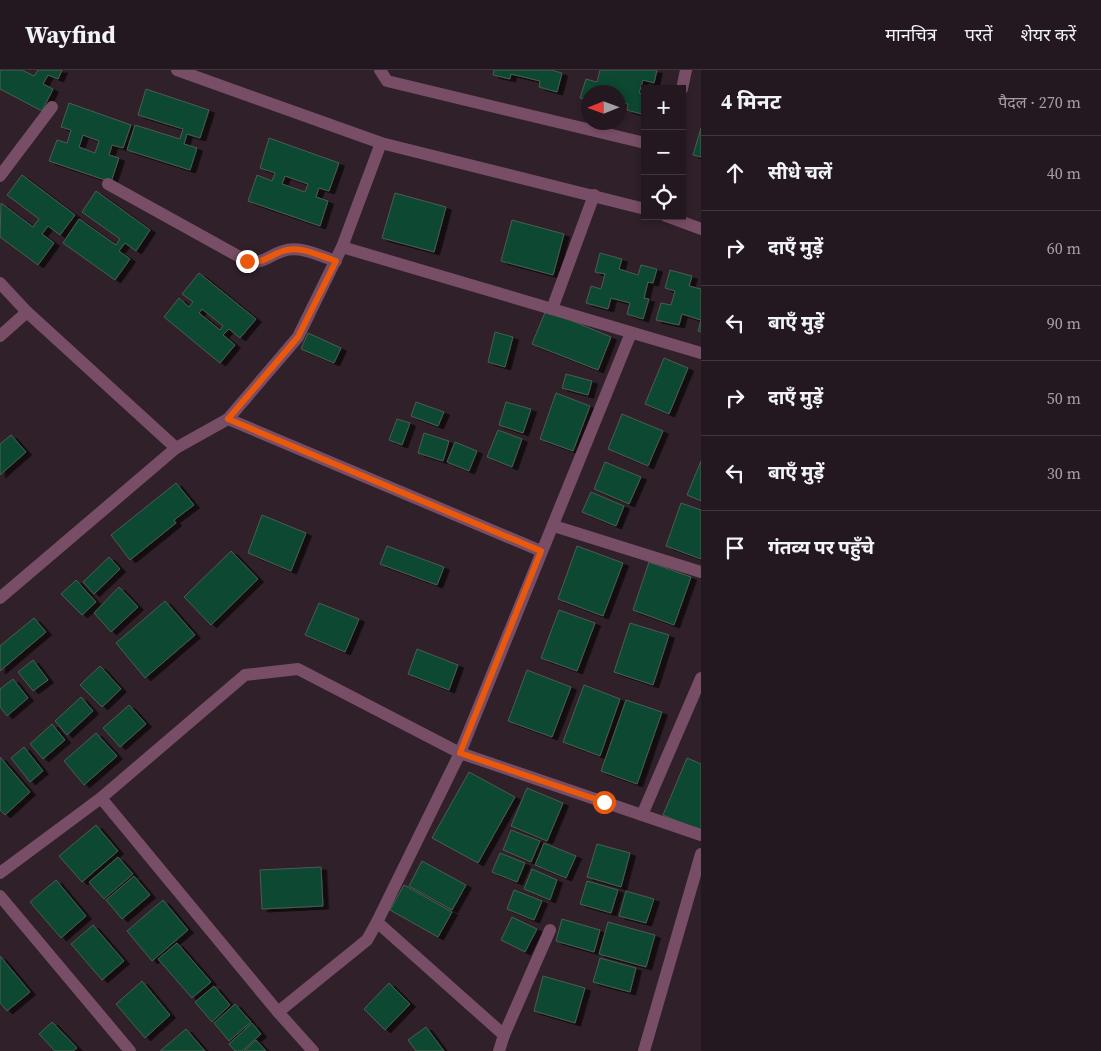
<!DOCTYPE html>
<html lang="hi">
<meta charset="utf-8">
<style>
:root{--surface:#23181f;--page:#2b2128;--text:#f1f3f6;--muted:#a3a0a4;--line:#40373d}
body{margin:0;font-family:"Source Serif 4","Noto Sans Devanagari",serif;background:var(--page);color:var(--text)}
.controls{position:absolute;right:15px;top:15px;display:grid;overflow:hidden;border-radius:0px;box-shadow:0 2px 8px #0003}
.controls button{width:45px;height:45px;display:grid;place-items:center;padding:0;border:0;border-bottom:1px solid var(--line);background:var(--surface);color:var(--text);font:25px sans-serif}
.compass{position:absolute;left:581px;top:15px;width:45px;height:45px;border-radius:50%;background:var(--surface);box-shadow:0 2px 8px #0003;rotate:269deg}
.stop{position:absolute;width:15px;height:15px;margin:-11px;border:4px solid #ea580c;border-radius:50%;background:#fff}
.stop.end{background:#ea580c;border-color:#fff;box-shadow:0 1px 5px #0008}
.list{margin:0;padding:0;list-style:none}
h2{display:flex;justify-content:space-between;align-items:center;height:65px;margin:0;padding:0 20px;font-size:21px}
h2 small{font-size:16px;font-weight:400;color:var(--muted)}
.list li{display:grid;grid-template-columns:32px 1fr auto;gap:15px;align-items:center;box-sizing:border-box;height:75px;padding:0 20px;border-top:1px solid var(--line)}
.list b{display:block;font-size:19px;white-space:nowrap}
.list em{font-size:16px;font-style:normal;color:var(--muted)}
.icon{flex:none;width:28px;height:28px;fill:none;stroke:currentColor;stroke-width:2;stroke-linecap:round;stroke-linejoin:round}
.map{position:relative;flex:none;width:701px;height:981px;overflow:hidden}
header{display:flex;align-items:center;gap:30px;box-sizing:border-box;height:70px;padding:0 25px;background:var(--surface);border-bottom:1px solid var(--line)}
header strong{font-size:24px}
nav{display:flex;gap:28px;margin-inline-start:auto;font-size:18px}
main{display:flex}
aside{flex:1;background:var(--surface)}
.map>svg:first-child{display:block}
</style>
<header>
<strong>Wayfind</strong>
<nav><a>मानचित्र</a><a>परतें</a><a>शेयर करें</a></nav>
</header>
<main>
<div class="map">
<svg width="701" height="981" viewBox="0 0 701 981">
<defs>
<filter id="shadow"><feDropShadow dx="5.5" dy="3" stdDeviation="0" flood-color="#0009"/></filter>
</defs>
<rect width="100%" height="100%" fill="#2f2029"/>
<g fill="#104831" stroke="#4b5c52" fill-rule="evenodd" filter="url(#shadow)">
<path d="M 0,0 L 22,0 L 34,6 L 38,0 L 62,0 L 58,9 L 48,5 L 43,14 L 53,19 L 42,41 L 0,19 Z"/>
<path d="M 494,0 L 551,0 L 562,3 L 557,22 L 539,17 L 540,11 L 511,4 L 510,9 L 493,5 Z"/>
<path d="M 600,0 L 657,0 L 654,13 L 643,10 L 639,23 L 645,24 L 645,45 L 627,40 L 628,34 L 618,32 L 618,22 L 588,22 L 588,30 L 580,28 L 586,9 L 597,12 Z"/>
<path d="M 146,19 L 209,40 L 200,68 L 187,64 L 184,74 L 197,78 L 190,100 L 127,80 L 135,55 L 180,69 L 183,59 L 138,45 Z"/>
<path d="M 69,33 L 131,55 L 123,78 L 112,75 L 109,85 L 119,88 L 111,112 L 49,91 L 57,70 L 67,73 L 71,60 L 61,57 ZM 83,65 L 99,71 L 95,83 L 79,77 Z"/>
<path d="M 701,58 L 701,87 L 693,85 Z"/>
<path d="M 269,68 L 339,93 L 329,121 L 319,118 L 316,127 L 328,131 L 320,156 L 248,131 L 257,105 L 272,111 L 275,103 L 260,98 ZM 285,106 L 308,114 L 305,122 L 282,114 Z"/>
<path d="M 22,105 L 75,145 L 60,165 L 48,156 L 42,164 L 54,173 L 38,195 L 0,167 L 1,133 L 33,157 L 39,149 L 7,125 Z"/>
<path d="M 96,121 L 150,160 L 136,181 L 125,173 L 119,181 L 130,189 L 115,210 L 63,173 L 79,149 L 116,175 L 120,169 L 82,142 Z"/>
<path d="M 395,123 L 446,137 L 434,182 L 382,168 Z"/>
<path d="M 512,150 L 564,164 L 553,205 L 501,191 Z"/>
<path d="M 600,183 L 622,189 L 619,199 L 638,205 L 641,195 L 657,199 L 653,213 L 648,212 L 644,228 L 649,229 L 643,249 L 627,244 L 630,233 L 611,228 L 608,239 L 586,233 L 591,216 L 601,219 L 605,204 L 595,202 Z"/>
<path d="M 670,200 L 692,206 L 689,216 L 701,219 L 701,262 L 698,261 L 701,250 L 682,244 L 679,255 L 656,250 L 661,233 L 671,235 L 675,221 L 665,218 Z"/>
<path d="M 199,203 L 256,249 L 240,268 L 229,259 L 223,265 L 235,275 L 220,293 L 164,247 L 179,228 L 189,237 L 193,232 L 182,224 ZM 202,239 L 223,256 L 220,260 L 199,243 Z"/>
<path d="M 546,240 L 611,267 L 598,300 L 532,274 Z"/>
<path d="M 495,262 L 513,267 L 505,297 L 488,292 Z"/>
<path d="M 308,263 L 341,278 L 334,293 L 301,279 Z"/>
<path d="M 664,288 L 688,298 L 669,344 L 645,334 Z"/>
<path d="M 566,304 L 592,311 L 588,325 L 562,318 Z"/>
<path d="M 556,323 L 590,336 L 573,381 L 540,369 Z"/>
<path d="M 416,332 L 444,342 L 438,356 L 411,346 Z"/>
<path d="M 506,332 L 531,339 L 523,363 L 499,355 Z"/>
<path d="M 622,344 L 663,361 L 648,396 L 608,379 Z"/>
<path d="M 397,349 L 410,353 L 402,375 L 389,370 Z"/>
<path d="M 498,360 L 522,369 L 512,397 L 487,387 Z"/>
<path d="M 424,363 L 449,371 L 443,391 L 418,383 Z"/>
<path d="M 11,365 L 26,382 L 0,405 L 0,374 Z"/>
<path d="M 455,372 L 477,381 L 469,401 L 447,392 Z"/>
<path d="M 701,391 L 701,431 L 687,425 Z"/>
<path d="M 605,392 L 641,407 L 629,434 L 594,419 Z"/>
<path d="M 176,413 L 194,435 L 174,450 L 176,453 L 130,490 L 111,465 Z"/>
<path d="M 591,422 L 624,436 L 616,456 L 582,442 Z"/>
<path d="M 681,433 L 701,440 L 701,489 L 666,476 Z"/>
<path d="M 262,445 L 306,463 L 291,501 L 248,483 Z"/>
<path d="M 387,476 L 444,497 L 437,515 L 380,494 Z"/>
<path d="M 577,476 L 623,493 L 603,546 L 558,529 Z"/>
<path d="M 231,481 L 258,509 L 211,555 L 184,527 Z"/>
<path d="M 109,487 L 120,499 L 94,524 L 83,512 Z"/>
<path d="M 649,492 L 691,507 L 674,555 L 633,540 Z"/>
<path d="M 76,510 L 96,532 L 82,545 L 61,524 Z"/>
<path d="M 119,517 L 138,537 L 111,562 L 94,543 Z"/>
<path d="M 165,531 L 195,565 L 145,608 L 116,573 Z"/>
<path d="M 319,533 L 359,549 L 345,582 L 305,565 Z"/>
<path d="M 559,540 L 595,553 L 577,601 L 541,588 Z"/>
<path d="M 34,548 L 46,562 L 0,601 L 0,576 Z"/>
<path d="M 630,553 L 669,565 L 653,615 L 614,602 Z"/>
<path d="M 417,579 L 458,595 L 449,620 L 408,604 Z"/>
<path d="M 33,590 L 48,610 L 33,621 L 18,602 Z"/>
<path d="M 100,596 L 121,619 L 102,637 L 80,615 Z"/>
<path d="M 527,600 L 571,617 L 552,667 L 508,651 Z"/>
<path d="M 13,609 L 28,628 L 7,646 L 0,637 L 0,619 Z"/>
<path d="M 584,615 L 620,629 L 600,686 L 563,672 Z"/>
<path d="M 81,627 L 93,641 L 67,665 L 55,651 Z"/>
<path d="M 626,630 L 662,642 L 637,714 L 601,701 Z"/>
<path d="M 129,635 L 146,654 L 120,677 L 103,658 Z"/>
<path d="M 52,654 L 65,670 L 43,689 L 30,674 Z"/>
<path d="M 96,663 L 117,686 L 84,715 L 64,691 Z"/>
<path d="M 24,677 L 43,701 L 30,712 L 11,688 Z"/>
<path d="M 0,687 L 30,722 L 5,745 L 0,740 Z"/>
<path d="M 687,688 L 701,694 L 701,761 L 663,745 Z"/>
<path d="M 469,702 L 515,727 L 478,793 L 432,768 Z"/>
<path d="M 527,718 L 563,733 L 547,771 L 511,756 Z"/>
<path d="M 96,755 L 118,781 L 82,812 L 59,786 Z"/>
<path d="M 511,760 L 540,771 L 531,792 L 503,780 Z"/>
<path d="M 544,773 L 576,786 L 566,808 L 535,795 Z"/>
<path d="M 597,774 L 630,783 L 621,817 L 587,807 Z"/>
<path d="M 500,783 L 525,793 L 517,812 L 492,802 Z"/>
<path d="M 118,787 L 133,804 L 104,829 L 89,812 Z"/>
<path d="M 422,791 L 466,815 L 452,840 L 409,816 Z"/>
<path d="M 321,797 L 323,836 L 262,839 L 260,800 Z"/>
<path d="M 532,799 L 557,810 L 550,830 L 524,819 Z"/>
<path d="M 134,806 L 150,825 L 122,849 L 106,830 Z"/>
<path d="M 56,810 L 86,846 L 61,868 L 30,832 Z"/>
<path d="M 587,811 L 618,820 L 611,843 L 580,834 Z"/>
<path d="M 404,815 L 452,842 L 438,867 L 390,840 Z"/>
<path d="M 514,820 L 542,831 L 534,850 L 507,839 Z"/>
<path d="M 626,821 L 654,829 L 646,853 L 619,846 Z"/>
<path d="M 163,830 L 188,860 L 152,891 L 127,861 Z"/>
<path d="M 512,847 L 537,859 L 525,882 L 501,870 Z"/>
<path d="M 562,849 L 600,860 L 594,882 L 556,871 Z"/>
<path d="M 608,852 L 655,865 L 646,897 L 599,884 Z"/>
<path d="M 93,855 L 124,891 L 102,910 L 71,874 Z"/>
<path d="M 177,873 L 211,912 L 192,928 L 158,889 Z"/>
<path d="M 0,886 L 30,922 L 7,941 L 0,933 Z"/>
<path d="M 600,888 L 636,898 L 630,922 L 593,912 Z"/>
<path d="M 543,906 L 585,918 L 575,953 L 534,941 Z"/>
<path d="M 142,911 L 170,945 L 145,968 L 116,934 Z"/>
<path d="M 389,913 L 410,934 L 385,960 L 364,939 Z"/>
<path d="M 214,916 L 230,935 L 212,952 L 195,932 Z"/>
<path d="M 235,934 L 251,952 L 229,971 L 214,953 Z"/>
<path d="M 52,952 L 77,978 L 73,981 L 55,981 L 39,964 Z"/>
<path d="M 252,953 L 261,964 L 242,981 L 235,981 L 229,974 Z"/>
<path d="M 426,957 L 444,981 L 416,981 L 408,970 Z"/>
<path d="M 186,959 L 205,981 L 160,981 Z"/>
<path d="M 256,970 L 266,981 L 244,981 Z"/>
</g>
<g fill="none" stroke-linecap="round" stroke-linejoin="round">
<g stroke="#784d66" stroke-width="12">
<path d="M 177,0 L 381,73 L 645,139"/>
<path d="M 380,0 L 387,11 L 645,73"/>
<path d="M 682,19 L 686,0"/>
<path d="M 0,106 L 52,37"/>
<path d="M 108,114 L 247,191 C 265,194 267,186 283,181 C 300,175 320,186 336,191"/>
<path d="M 666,146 L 701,159"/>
<path d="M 342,177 L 701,283"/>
<path d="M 0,213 L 27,242 L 176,378"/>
<path d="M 552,239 L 594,125"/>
<path d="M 0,266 L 27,242"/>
<path d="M 228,349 L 541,481"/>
<path d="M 554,456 L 701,502"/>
<path d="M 0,528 L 176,378 L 228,349 L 298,267 L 342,177 L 381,73"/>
<path d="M 101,728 L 278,942 L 313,981"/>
<path d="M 642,745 L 701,608"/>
<path d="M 0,803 L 101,728 L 245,605 L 298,599 L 460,683 L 701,765"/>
<path d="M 0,826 L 130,981"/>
<path d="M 377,852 L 504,965 L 499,981"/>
<path d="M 278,942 L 367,870 L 377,852 L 460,683 L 631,263"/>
<path d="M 504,965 L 550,860"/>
<path d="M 644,981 L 701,784"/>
</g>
</g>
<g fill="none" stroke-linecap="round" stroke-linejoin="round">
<path stroke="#ea580c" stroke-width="6" d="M 247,191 C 265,194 267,186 283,181 C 299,175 320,186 336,191 L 298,267 L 228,349 L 541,481 L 460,683 L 604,732"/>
</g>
</svg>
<div class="controls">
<button>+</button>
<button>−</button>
<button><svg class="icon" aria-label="locate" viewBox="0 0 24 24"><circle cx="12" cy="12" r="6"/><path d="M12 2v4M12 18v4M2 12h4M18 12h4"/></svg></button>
</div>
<svg class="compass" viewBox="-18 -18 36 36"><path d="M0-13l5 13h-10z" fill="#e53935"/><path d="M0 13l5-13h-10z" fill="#a3a0a4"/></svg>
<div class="stop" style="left:604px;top:732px"></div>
<div class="stop end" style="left:247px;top:191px"></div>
</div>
<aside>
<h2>4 मिनट<small>पैदल · 270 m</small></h2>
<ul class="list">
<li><svg class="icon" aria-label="ahead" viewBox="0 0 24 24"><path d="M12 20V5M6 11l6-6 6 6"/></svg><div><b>सीधे चलें</b></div><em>40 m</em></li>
<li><svg class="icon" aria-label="right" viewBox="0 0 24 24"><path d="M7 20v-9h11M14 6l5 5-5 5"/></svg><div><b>दाएँ मुड़ें</b></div><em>60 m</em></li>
<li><svg class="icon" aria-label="left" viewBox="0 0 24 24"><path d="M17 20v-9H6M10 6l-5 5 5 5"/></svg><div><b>बाएँ मुड़ें</b></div><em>90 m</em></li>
<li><svg class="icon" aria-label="right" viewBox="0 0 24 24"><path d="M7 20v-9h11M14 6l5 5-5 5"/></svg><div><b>दाएँ मुड़ें</b></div><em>50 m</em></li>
<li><svg class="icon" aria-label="left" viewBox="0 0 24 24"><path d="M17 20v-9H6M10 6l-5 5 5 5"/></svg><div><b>बाएँ मुड़ें</b></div><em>30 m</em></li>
<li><svg class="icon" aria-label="arrive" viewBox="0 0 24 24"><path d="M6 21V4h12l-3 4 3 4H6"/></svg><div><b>गंतव्य पर पहुँचे</b></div></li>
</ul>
</aside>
</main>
